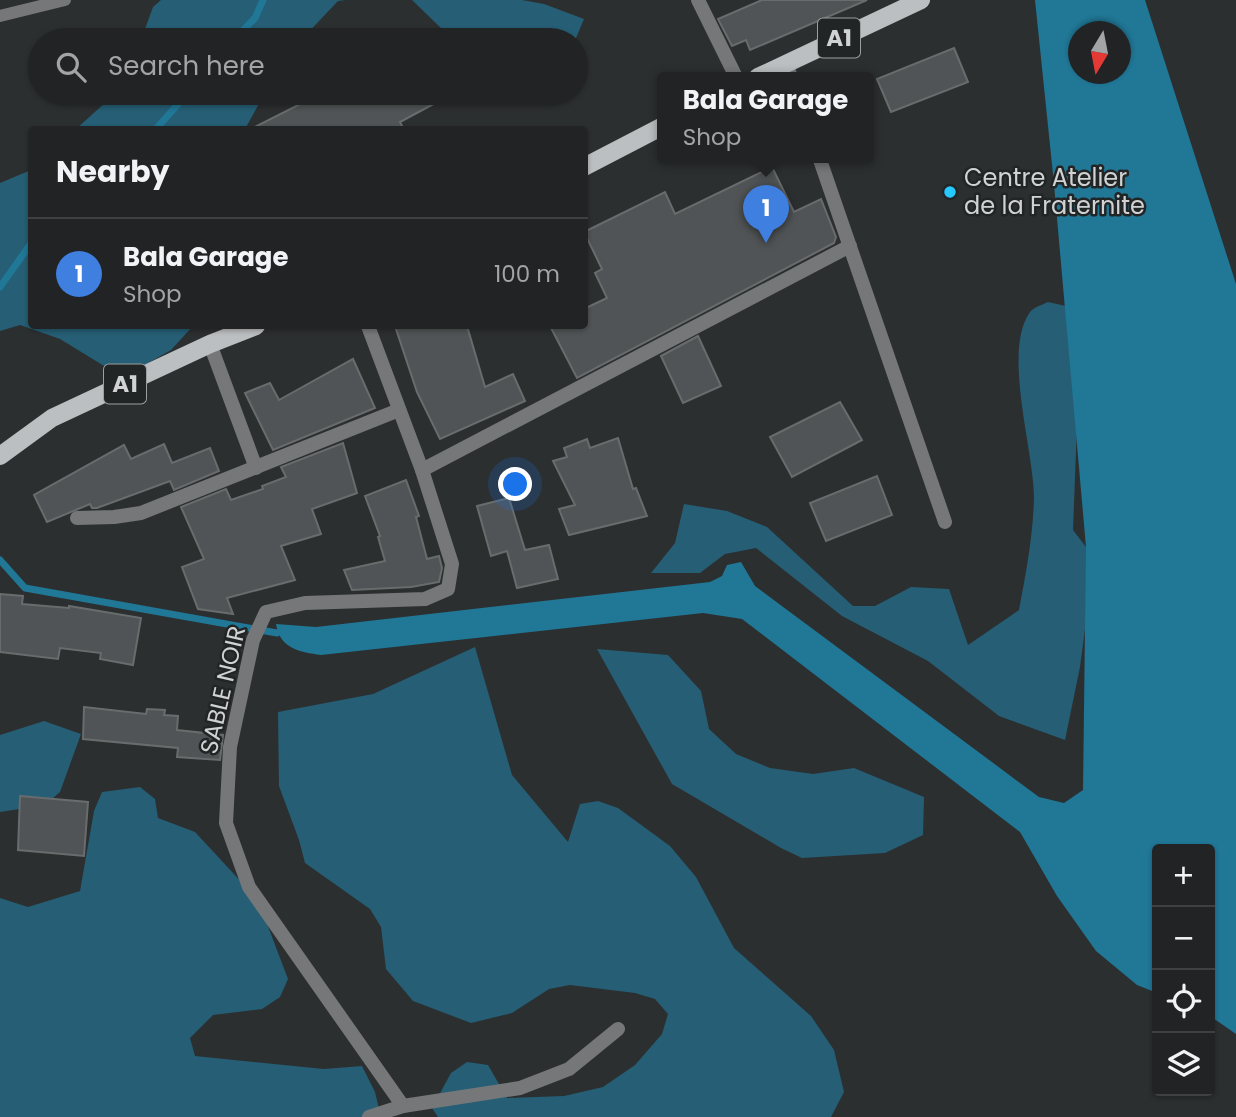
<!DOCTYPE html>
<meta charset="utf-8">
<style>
:root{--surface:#212324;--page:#292b2c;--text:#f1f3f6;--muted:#a2a4a6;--line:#3e4041;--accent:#b45309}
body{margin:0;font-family:Poppins,sans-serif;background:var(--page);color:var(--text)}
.controls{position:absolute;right:21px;bottom:21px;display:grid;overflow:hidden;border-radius:7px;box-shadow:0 2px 5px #0004}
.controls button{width:63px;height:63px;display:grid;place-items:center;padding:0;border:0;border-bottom:2px solid var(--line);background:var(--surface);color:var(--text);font:35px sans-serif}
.compass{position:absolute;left:1068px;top:21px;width:63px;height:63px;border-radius:50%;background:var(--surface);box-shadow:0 2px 5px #0004;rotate:190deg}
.you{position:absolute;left:516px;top:485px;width:24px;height:24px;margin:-18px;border:5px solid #fff;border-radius:50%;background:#1a73e8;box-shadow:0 0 0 10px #1a73e833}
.badge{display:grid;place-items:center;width:46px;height:46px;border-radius:50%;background:var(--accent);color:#fff;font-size:23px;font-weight:700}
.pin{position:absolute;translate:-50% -58px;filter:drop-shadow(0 2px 4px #0008)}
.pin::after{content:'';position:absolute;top:37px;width:24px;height:21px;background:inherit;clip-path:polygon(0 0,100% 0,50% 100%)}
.popup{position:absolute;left:657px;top:72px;width:217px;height:91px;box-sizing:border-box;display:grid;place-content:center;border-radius:7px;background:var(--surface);filter:drop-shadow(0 2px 5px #0005);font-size:23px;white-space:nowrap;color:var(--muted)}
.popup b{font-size:26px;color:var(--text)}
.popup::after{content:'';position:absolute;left:50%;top:100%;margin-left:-14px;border:14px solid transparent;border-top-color:var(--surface)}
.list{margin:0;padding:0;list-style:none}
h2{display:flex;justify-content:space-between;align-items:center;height:91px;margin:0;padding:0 28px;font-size:30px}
h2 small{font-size:23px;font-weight:400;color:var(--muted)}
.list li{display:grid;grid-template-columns:46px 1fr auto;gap:21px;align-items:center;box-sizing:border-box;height:112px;padding:0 28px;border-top:2px solid var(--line)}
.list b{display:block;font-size:26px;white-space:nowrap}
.list p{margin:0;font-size:23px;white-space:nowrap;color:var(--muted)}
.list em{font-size:23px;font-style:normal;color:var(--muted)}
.icon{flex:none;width:38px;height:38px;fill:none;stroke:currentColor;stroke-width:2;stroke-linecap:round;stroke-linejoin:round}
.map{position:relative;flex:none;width:1236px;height:1117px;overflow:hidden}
.search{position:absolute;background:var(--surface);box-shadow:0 2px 5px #0004;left:28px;top:28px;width:560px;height:77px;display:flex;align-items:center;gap:18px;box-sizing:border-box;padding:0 24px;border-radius:38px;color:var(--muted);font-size:26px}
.panel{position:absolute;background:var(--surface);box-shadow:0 2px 5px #0004;left:28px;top:126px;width:560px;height:203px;border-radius:7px}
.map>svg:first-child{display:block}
</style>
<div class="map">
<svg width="1236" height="1117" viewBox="0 0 1236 1117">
<rect width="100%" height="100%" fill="#2c2f30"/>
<g fill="#255e75">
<path d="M 161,0 L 346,0 L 338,1 L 301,40 L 141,40 L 153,7 Z"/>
<path d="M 412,0 L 522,0 L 544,4 L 584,19 L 576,38 L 572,40 L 474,40 L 444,31 Z"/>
<path d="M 112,93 L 265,93 L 245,129 L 76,129 L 106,102 Z"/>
<path d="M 31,170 L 32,326 L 193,326 L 171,350 L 136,370 L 114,372 L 60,339 L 20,325 L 0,331 L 0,183 Z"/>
<path d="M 1048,302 L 1066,306 L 1077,424 L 1073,530 L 1086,547 L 1093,569 L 1080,667 L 1065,740 L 999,716 L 928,661 L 842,616 L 756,548 L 725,554 L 700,573 L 651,573 L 675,543 L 684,504 L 727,511 L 767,527 L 853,606 L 875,606 L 911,587 L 949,589 L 968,645 L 1019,610 C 1026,573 1033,536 1034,498 C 1034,450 1002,351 1030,312 C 1034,307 1042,305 1048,302 Z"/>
<path d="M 475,647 L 512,775 L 568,842 L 580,804 L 598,801 L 618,808 L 670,846 L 696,877 L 734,948 L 811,1016 L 834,1050 L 844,1092 L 831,1117 L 438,1117 L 432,1108 L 451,1073 L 467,1062 L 488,1065 L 507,1098 L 564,1096 L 603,1087 L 635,1065 L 662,1034 L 668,1014 L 655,999 L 635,993 L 570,985 L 549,989 L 512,1013 L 471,1023 L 413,1001 L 386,969 L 381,927 L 370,909 L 305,863 L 299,840 L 279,786 L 278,712 L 373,694 Z"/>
<path d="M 597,649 L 668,655 L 701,691 L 709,729 L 736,754 L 770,768 L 813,774 L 854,768 L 924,797 L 923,835 L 885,853 L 802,858 L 781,848 L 672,784 Z"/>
<path d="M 44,721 L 81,734 L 60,792 L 45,805 L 0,812 L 0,735 Z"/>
<path d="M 140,787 L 155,799 L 158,818 L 195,832 L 258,900 L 288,979 L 280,997 L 262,1009 L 213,1015 L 190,1038 L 195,1056 L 324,1069 L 362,1066 L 375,1092 L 381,1117 L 0,1117 L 0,898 L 28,907 L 80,891 L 94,811 L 102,792 Z"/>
</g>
<path fill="#207796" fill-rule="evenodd" d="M 1035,0 L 1145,0 L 1236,284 L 1236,1034 L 1210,1016 L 1210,849 L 1157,849 L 1157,993 L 1137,985 L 1096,951 L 1057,896 L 1020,832 L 742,619 L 703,613 L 321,655 C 300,652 280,649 276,624 L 316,627 L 710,582 L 722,576 L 727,565 L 741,562 L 755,586 L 1039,797 L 1064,803 L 1083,790 L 1086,547 L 1054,184 ZM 1078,32 L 1120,32 L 1120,74 L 1078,74 Z"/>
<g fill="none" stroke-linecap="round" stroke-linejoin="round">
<g stroke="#207796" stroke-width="7">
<path d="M 234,40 L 255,18 L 263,0"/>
<path d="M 155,130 L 188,93"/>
<path d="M 0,287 L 32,242"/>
<path d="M 0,560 L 25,588 L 277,633"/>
</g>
</g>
<g fill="#515456" stroke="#686c6d" stroke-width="2">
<path d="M 762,0 L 867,0 L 750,50 L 746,40 L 732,46 L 718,19 Z"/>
<path d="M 954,48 L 968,82 L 891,112 L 877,79 Z"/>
<path d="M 322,93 L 454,93 L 400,122 L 404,130 L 249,130 Z"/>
<path d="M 772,167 L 794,212 L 821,199 L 836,237 L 834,243 L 577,378 L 550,326 L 584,326 L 584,309 L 607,298 L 595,273 L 602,269 L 584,232 L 665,192 L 675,214 Z"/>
<path d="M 395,326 L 467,326 L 485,387 L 513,374 L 525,401 L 440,439 L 417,392 Z"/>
<path d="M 698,336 L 721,386 L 683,403 L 661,356 Z"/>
<path d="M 353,359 L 375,408 L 273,450 L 245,393 L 270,383 L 279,400 Z"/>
<path d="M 840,402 L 862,440 L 792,477 L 770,437 Z"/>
<path d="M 618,438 L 633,489 L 636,488 L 647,516 L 569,535 L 559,509 L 575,505 L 553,461 L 567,457 L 564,448 L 587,439 L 590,448 Z"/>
<path d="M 343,443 L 357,493 L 312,509 L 321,534 L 281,546 L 295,580 L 227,598 L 233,614 L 198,609 L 182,567 L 204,559 L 181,507 L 226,489 L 231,500 L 263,489 L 262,486 L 286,477 L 281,467 Z"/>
<path d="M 164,444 L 172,463 L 210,448 L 219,471 L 174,490 L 170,481 L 97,508 L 92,508 L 90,504 L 47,522 L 34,495 L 124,445 L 131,459 Z"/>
<path d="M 877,476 L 892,515 L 826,541 L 810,503 Z"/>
<path d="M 406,480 L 419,516 L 416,517 L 427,559 L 439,556 L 442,568 L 439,582 L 411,587 L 352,590 L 344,570 L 385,561 L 378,537 L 380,536 L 365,496 Z"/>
<path d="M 509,498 L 525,550 L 549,545 L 558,579 L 517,588 L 507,551 L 491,556 L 477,506 Z"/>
<path d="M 0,594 L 23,596 L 22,604 L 69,608 L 69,606 L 141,618 L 133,665 L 100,659 L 101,653 L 60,648 L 58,659 L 0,652 Z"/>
<path d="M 84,707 L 146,714 L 147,709 L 165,710 L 164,715 L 178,716 L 177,730 L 223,735 L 220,760 L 177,757 L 178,748 L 83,739 Z"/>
<path d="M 20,796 L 88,802 L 84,856 L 18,850 Z"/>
</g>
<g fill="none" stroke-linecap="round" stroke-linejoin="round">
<path stroke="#757778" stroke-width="12" d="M 0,16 L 65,0"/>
<g stroke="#757778" stroke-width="14">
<path d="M 698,0 L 736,77"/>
<path d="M 786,63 L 791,77"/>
<path d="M 819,157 L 945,522"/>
<path d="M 368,326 L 422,470 L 452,564 L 448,589 L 425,599 L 305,603 L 266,612 L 253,640 L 230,747 L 226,823 L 249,887 L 403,1106"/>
<path d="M 210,344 L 256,468"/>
<path d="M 422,470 L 850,246"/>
<path d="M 77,518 L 114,517 L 141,513 L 399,410"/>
<path d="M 369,1117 L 403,1106 L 520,1088 L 569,1069 L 618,1029"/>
</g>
<g stroke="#bcbfc1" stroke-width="18">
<path d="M 758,77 L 921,0"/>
<path d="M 584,167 L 663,126"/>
<path d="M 0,456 L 52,418 L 210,344 L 256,326"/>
</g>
</g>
<circle fill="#25c9fe" stroke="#222526" stroke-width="2.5" cx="950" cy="192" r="7"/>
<g text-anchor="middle" stroke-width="5" stroke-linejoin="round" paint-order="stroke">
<g fill="#222526" stroke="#9c9e9f" stroke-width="2">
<rect x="818" y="18.5" width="42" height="39" rx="5"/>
<rect x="104" y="364.5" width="42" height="39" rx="5"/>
</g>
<g font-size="23" font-weight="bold" fill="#d0d2d3">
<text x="839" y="46">A1</text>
<text x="125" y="392">A1</text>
</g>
<g font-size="24" fill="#d0d2d3" stroke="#222526" text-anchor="start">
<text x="964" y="186">Centre Atelier<tspan x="964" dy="28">de la Fraternite</tspan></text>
</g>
<g font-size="24" fill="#d0d2d3" stroke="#222526">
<text transform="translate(223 690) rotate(-77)" y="8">SABLE NOIR</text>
</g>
</g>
</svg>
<div class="controls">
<button>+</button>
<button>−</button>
<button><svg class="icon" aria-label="locate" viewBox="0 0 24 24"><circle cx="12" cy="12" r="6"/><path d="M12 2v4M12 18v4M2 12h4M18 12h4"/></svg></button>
<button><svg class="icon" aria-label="layers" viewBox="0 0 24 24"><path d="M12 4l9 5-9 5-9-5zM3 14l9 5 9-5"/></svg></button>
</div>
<svg class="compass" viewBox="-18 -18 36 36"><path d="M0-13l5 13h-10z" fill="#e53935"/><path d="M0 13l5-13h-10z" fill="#a2a4a6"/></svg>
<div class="you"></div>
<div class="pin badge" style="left:766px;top:243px;background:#3f7fe0">1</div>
<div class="popup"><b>Bala Garage</b>Shop</div>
<div class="search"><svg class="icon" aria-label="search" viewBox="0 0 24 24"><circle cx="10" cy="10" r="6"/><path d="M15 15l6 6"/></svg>Search here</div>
<section class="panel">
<h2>Nearby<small></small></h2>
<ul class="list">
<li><span class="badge" style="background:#3f7fe0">1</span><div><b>Bala Garage</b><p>Shop</p></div><em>100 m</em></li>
</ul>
</section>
</div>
